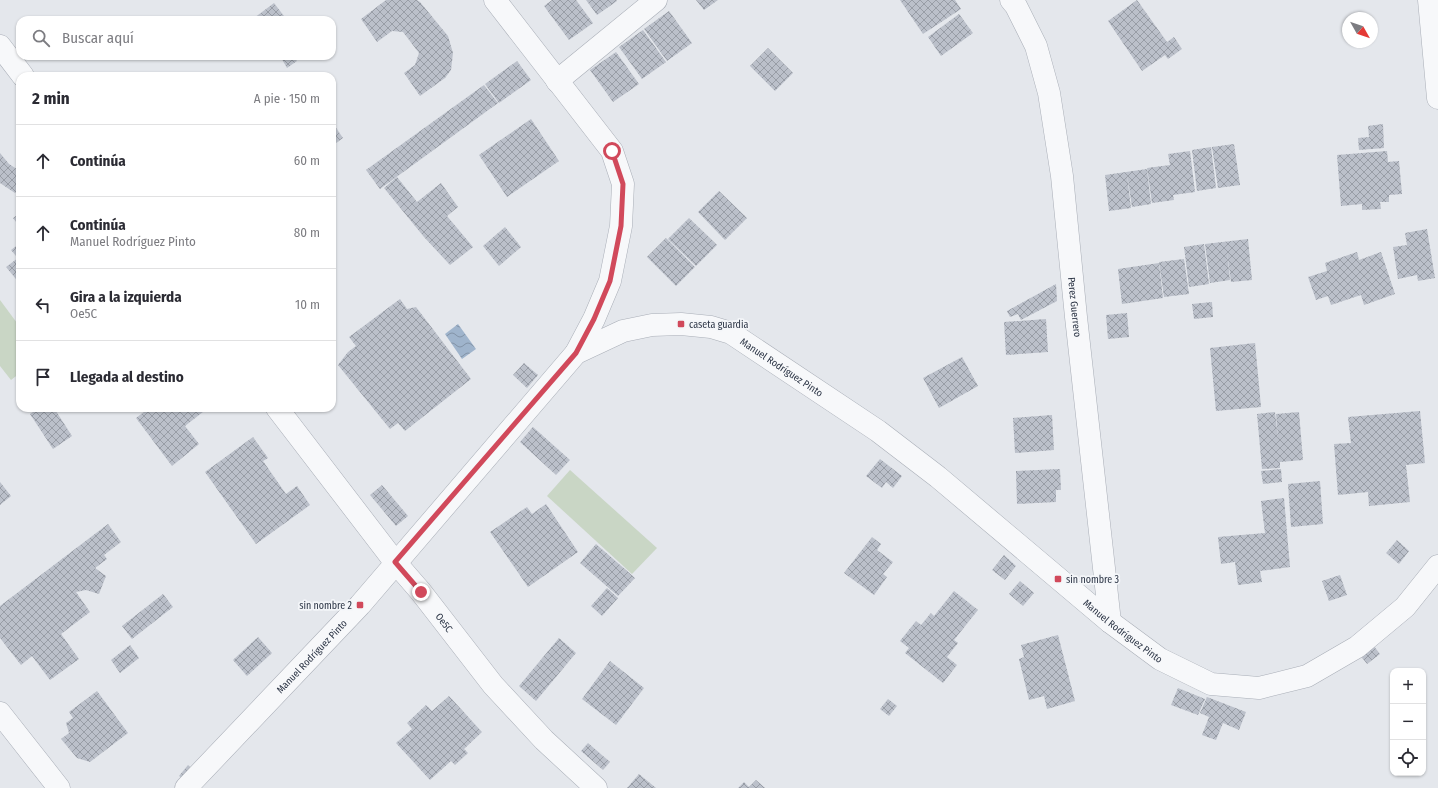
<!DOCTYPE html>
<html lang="es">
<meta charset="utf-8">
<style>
:root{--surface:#fff;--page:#f7f7f7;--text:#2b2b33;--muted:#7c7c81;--line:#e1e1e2}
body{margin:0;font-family:"Fira Sans Condensed",sans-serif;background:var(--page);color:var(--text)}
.controls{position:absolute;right:12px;bottom:12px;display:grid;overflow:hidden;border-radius:8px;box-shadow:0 1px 3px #0004}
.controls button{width:36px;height:36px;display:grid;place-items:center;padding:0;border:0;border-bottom:1px solid var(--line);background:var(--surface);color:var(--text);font:20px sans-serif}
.compass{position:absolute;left:1342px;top:12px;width:36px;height:36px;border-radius:50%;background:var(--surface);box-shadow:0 1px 3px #0004;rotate:130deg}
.stop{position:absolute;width:12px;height:12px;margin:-9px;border:3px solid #d1495b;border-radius:50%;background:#fff}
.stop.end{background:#d1495b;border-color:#fff;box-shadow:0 1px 4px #0008}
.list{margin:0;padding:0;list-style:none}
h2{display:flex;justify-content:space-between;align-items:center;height:52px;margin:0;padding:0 16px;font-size:17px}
h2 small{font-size:13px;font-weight:400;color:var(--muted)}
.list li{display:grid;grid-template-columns:26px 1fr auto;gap:12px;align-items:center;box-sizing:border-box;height:72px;padding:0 16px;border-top:1px solid var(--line)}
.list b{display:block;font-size:15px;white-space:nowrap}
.list p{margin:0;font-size:13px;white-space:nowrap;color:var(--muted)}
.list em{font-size:13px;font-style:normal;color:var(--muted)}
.icon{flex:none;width:22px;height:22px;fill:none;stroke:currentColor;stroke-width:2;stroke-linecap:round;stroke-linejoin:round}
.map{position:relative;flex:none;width:1438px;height:788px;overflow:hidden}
.search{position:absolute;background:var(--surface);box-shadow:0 1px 3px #0004;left:16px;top:16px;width:320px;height:44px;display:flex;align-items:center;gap:10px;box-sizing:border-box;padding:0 14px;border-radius:12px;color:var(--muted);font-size:15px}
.panel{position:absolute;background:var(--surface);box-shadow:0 1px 3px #0004;left:16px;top:72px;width:320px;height:340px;border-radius:12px}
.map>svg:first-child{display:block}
</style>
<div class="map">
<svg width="1438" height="788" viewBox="0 0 1438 788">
<defs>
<pattern id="water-waves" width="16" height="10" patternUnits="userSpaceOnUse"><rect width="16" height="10" fill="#9fb4cc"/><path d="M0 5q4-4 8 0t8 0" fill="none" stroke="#8293a7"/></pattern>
<pattern id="building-cross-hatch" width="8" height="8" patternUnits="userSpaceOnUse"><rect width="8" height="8" fill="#bbc0ca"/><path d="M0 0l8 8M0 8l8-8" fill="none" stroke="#989da6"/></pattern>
</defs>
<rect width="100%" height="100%" fill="#e4e7ec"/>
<g fill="#c9d6c5">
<path d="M 0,300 L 20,327 L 20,373 L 11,380 L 0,366 Z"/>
<path d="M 570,470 L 657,548 L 632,574 L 547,496 Z"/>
</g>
<path fill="url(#water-waves)" d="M 458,324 L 476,349 L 462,359 L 445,334 Z"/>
<g fill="url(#building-cross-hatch)">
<path d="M 386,0 L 417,0 L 420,2 L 448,36 L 453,53 L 451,70 L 445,78 L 420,96 L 404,73 L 415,65 L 419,53 L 403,32 L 392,31 L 377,42 L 361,19 Z"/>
<path d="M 552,0 L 576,0 L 593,23 L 569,40 L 544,6 Z"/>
<path d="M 586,0 L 616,0 L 617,1 L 597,15 Z"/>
<path d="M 696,0 L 718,0 L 704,10 Z"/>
<path d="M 900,0 L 955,0 L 961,9 L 923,34 Z"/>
<path d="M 1137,0 L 1167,42 L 1174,37 L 1182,49 L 1168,59 L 1165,55 L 1142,71 L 1108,21 Z"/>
<path d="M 274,3 L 287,20 L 256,20 L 254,18 Z"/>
<path d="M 669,11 L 692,43 L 667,61 L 644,29 Z"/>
<path d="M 959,14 L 973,33 L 941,56 L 928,37 Z"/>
<path d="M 643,30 L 666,62 L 642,79 L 619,47 Z"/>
<path d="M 768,48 L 793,73 L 775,91 L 750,66 Z"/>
<path d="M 616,52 L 639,84 L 613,102 L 590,70 Z"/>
<path d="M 280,56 L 293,56 L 297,61 L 287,68 Z"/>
<path d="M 517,61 L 531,80 L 499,103 L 485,84 Z"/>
<path d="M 484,85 L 498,103 L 380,189 L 366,170 Z"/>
<path d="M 531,119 L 559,161 L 507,197 L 479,155 Z"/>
<path d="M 332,122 L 343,138 L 332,146 Z"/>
<path d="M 1383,124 L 1384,148 L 1359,150 L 1358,138 L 1369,137 L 1368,126 Z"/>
<path d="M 1234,144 L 1240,185 L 1218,188 L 1212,147 Z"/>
<path d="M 1211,147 L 1216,188 L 1197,191 L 1192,150 Z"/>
<path d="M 1190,151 L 1195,192 L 1173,195 L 1174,200 L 1152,203 L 1147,168 L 1170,165 L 1168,154 Z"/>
<path d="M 1387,151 L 1388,162 L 1399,161 L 1402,194 L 1389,195 L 1389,202 L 1380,202 L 1381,209 L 1362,210 L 1362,204 L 1341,206 L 1337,155 Z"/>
<path d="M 0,153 L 9,164 L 20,171 L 20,186 L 15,193 L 0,183 Z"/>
<path d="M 1147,169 L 1151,204 L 1132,207 L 1127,174 L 1131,208 L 1109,211 L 1105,175 Z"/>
<path d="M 397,177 L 417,202 L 441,183 L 458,207 L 447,216 L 473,247 L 450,265 L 424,237 L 384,188 Z"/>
<path d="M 719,191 L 747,218 L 725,240 L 698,212 Z"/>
<path d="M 20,213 L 20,227 L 13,218 Z"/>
<path d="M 689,218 L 717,245 L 696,266 L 668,239 Z"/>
<path d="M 505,227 L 521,247 L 499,266 L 483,246 Z"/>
<path d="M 1427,229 L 1435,278 L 1418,281 L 1417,275 L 1398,279 L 1393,247 L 1407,245 L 1405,233 Z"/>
<path d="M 666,238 L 695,267 L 676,286 L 647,257 Z"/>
<path d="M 1248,239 L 1252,280 L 1231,282 L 1227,252 L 1230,280 L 1210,283 L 1205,244 Z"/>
<path d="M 20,243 L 20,284 L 6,267 L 18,258 L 11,250 Z"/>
<path d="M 1204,244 L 1209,284 L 1189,287 L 1184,247 Z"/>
<path d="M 1357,252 L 1359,260 L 1381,252 L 1395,294 L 1364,305 L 1361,295 L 1331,305 L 1328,296 L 1316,300 L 1308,277 L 1327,271 L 1325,263 Z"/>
<path d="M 1184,259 L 1189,294 L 1164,297 L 1159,262 Z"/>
<path d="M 1159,263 L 1163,298 L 1122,304 L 1118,269 Z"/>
<path d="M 1056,284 L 1057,301 L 1021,320 L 1018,314 L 1010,317 L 1007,311 Z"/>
<path d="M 400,299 L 407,309 L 416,307 L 471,379 L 405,431 L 398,423 L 390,429 L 338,365 L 348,352 L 356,346 L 349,337 Z"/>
<path d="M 1212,302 L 1213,317 L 1194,319 L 1192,304 Z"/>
<path d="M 1127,313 L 1129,337 L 1108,339 L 1106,315 Z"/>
<path d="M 1046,319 L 1048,352 L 1006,355 L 1004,322 Z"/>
<path d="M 1255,343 L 1261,407 L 1216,411 L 1210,348 Z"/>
<path d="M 962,357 L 978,386 L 939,408 L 923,378 Z"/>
<path d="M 524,363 L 538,375 L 527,388 L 513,375 Z"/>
<path d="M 39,408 L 54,408 L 72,436 L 53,449 L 30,414 Z"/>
<path d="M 149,408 L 208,408 L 185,426 L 199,444 L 172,466 L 136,418 Z"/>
<path d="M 1420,411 L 1425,463 L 1406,465 L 1410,502 L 1369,506 L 1368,492 L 1338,495 L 1334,444 L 1351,443 L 1348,417 Z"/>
<path d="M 1275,412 L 1278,439 L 1276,414 L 1299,412 L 1303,460 L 1280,462 L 1280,468 L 1262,469 L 1257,414 Z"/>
<path d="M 1052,415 L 1054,450 L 1015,453 L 1013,418 Z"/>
<path d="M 533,427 L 570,460 L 556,475 L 520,442 Z"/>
<path d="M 253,437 L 268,458 L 263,461 L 286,494 L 297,486 L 310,505 L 256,544 L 205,472 Z"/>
<path d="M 880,459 L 902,476 L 893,488 L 886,482 L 882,488 L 866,476 Z"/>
<path d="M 1060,469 L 1061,490 L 1056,490 L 1056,502 L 1017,504 L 1016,471 Z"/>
<path d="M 1281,469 L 1282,482 L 1263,484 L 1261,471 Z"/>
<path d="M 1320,481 L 1323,524 L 1291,527 L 1288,484 Z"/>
<path d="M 0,482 L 11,496 L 0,505 Z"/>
<path d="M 382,485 L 408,516 L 396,526 L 370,495 Z"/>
<path d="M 1284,498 L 1290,567 L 1260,571 L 1262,582 L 1238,585 L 1235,562 L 1221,564 L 1218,537 L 1265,533 L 1261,501 Z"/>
<path d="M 546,504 L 578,552 L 528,587 L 490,532 L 527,507 L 532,514 Z"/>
<path d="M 108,524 L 121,542 L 104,555 L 107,559 L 95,568 L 106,576 L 99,594 L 86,590 L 76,592 L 90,612 L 61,634 L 79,659 L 50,680 L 32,656 L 21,665 L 0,638 L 0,606 Z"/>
<path d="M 872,537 L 881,544 L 877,550 L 893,562 L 883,574 L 887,577 L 874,595 L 844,573 Z"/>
<path d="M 1397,540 L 1409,551 L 1399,564 L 1386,553 Z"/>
<path d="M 596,544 L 635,578 L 618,596 L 580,563 Z"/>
<path d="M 1004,555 L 1016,566 L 1005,580 L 992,570 Z"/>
<path d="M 1340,575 L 1347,595 L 1329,601 L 1322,581 Z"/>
<path d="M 1020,581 L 1034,593 L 1023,606 L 1009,594 Z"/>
<path d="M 607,588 L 618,598 L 602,616 L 591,606 Z"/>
<path d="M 954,591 L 978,610 L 954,640 L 958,643 L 947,657 L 957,665 L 943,683 L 905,653 L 909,648 L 900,641 L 916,621 L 921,625 L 931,613 L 934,616 Z"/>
<path d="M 163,594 L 173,607 L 132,639 L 122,626 Z"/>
<path d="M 1058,635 L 1075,701 L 1047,709 L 1044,696 L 1029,700 L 1019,659 L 1024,657 L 1021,645 Z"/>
<path d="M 258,637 L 272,653 L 247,676 L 233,660 Z"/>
<path d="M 559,638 L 576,653 L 536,701 L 519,686 Z"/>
<path d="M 130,645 L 139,658 L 120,673 L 111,660 Z"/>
<path d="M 1373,645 L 1380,654 L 1367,664 L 1360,655 Z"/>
<path d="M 610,661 L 644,688 L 616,725 L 582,699 Z"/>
<path d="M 1178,688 L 1205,699 L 1198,715 L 1171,705 Z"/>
<path d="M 97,691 L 128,733 L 90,762 L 77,758 L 61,739 L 69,733 L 66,723 L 73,718 L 69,712 Z"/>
<path d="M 449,696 L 482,732 L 464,749 L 468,753 L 455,765 L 451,761 L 430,780 L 396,743 L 412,729 L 407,723 L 426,705 L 432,711 Z"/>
<path d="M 1207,697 L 1246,712 L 1239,730 L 1223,723 L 1216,740 L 1202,735 L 1209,717 L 1200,713 Z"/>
<path d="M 888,699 L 897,706 L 889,716 L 880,709 Z"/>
<path d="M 588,743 L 610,762 L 603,770 L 581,751 Z"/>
<path d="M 188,765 L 194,770 L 186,781 L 179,776 Z"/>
<path d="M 639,774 L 656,788 L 627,788 Z"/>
<path d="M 756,780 L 765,788 L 738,788 L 744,782 L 749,787 Z"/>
</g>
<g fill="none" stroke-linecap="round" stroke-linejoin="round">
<defs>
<g id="minor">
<path d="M 495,0 L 612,151 L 623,184 L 621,226 L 610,281 L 594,319 L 576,353"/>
<path id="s1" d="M 1011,0 L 1016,6 L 1036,46 L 1049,93 L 1062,176 L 1076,317 L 1110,622"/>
<path d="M 1429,0 L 1438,98"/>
<path d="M 0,46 L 23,76"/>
<path d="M 557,81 L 656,0"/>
<path id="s2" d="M 277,408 L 395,562 L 421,592 L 493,685 L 544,740 L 596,788"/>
<path d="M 0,713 L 59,788"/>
<path id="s3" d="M 186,788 L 360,605 L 576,353 L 623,331 L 652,325 L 681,324 L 711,327 L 731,333 L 878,431 L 938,477 L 1110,622 L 1160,659 L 1211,684 L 1259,688 L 1307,676 L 1357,647 L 1405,607 L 1438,566"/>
</g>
</defs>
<use href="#minor" stroke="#a9aeb7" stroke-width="23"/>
<use href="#minor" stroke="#f7f8fa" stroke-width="22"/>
</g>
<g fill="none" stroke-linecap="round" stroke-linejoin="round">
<path stroke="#d1495b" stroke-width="5" d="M 421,592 L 395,562 L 576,353 L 594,319 L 610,281 L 621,226 L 623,184 L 612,151"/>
</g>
<g fill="#d1495b" stroke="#f4f6f9" stroke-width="1.5">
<rect x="677" y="320" width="8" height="8" rx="2"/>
<rect x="1054" y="575" width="8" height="8" rx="2"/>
<rect x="356" y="601" width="8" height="8" rx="2"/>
</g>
<g text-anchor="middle" stroke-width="3.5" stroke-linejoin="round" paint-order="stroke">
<g font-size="10" fill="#2b3445" stroke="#f4f6f9">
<text dy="4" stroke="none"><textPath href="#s1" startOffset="317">Perez Guerrero</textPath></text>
<text dy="4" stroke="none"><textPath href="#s3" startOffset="807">Manuel Rodríguez Pinto</textPath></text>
<text dy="4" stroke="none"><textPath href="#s2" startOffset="272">Oe5C</textPath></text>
<text dy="4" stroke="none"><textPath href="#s3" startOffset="1239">Manuel Rodríguez Pinto</textPath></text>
<text dy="4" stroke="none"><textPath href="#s3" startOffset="182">Manuel Rodríguez Pinto</textPath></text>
</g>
<g font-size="10" fill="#2b3445" stroke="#f4f6f9" text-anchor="start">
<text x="689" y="328">caseta guardia</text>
<text x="1066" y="583">sin nombre 3</text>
<text x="352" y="609" text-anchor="end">sin nombre 2</text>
</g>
</g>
</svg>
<div class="controls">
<button>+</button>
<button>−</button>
<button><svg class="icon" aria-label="locate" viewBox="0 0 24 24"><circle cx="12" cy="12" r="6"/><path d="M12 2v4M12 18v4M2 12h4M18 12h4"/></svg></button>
</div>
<svg class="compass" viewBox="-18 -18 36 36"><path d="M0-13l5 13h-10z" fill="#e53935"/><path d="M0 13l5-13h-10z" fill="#7c7c81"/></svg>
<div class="stop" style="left:612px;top:151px"></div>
<div class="stop end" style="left:421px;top:592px"></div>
<div class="search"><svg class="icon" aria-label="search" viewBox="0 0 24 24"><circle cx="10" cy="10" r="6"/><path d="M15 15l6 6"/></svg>Buscar aquí</div>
<section class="panel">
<h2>2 min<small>A pie · 150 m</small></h2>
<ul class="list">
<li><svg class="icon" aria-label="ahead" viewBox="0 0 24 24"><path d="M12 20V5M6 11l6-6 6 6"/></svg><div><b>Continúa</b></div><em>60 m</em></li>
<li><svg class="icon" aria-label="ahead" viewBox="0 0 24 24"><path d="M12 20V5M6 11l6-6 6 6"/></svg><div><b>Continúa</b><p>Manuel Rodríguez Pinto</p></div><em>80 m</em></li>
<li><svg class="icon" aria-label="left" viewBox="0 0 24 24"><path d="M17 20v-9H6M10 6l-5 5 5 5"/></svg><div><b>Gira a la izquierda</b><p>Oe5C</p></div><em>10 m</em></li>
<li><svg class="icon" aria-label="arrive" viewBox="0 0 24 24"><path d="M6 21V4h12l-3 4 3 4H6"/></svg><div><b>Llegada al destino</b></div></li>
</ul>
</section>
</div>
